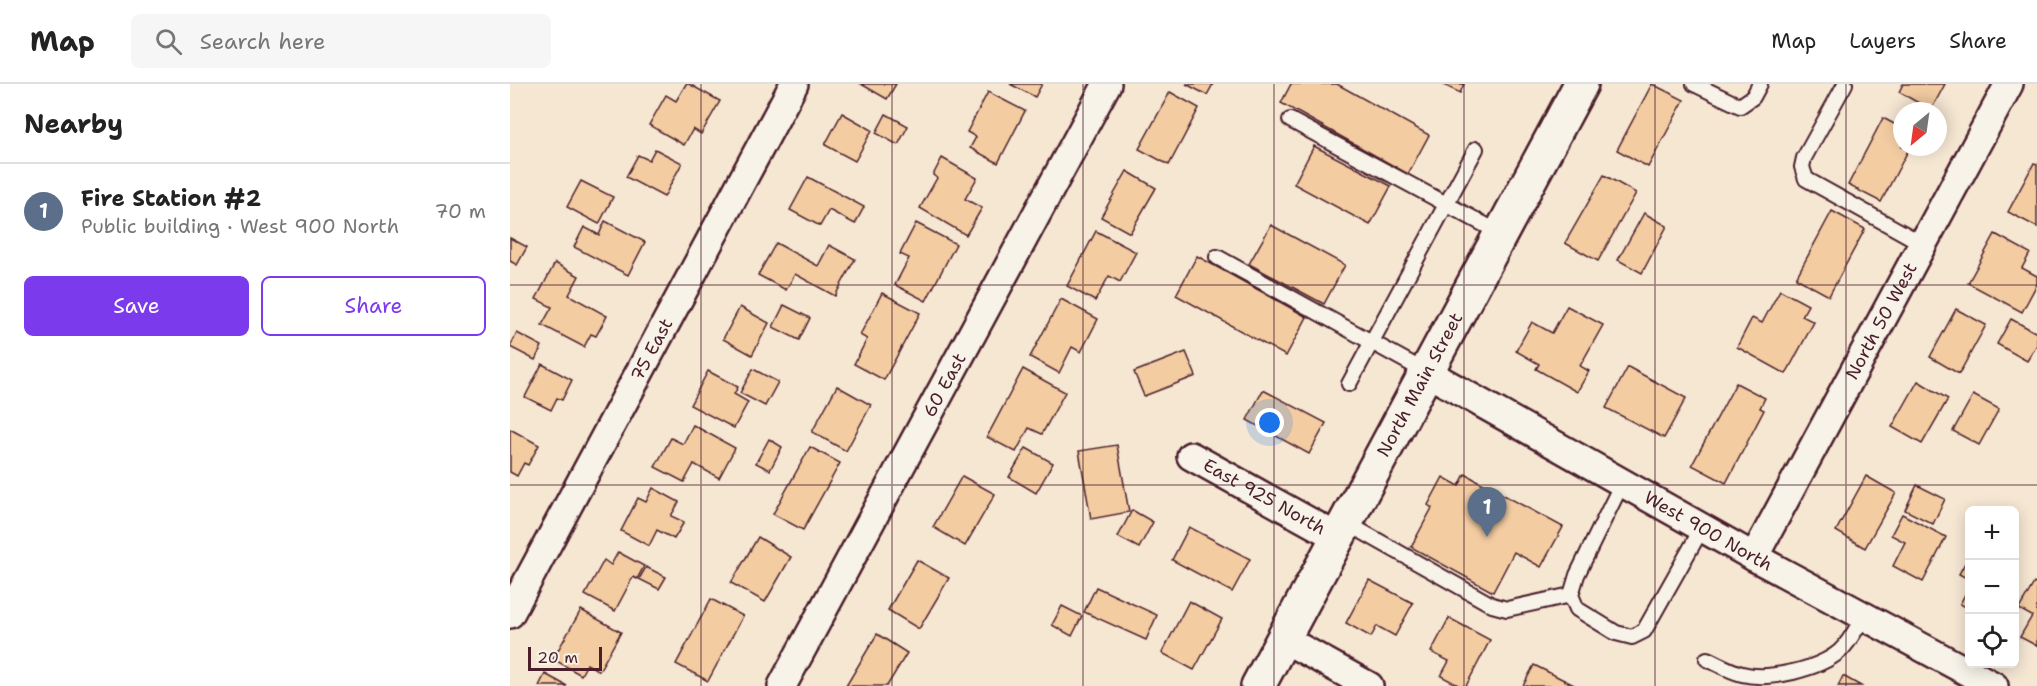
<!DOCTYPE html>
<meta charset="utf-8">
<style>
:root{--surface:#fff;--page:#f6f6f6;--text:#222;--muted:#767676;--line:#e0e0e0;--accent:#7c3aed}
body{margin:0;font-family:"Shantell Sans",sans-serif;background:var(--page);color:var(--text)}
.controls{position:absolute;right:18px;bottom:18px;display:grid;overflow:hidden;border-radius:9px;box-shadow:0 3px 15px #0003}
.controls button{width:54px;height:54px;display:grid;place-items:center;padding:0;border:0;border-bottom:2px solid var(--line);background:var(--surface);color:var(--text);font:30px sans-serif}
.compass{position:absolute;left:1383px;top:18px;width:54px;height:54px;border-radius:50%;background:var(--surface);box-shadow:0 3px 15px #0003;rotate:209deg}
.scale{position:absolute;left:18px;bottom:15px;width:74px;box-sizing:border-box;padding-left:6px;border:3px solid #4a1f2b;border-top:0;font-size:16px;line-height:21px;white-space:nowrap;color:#4a1f2b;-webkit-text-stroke:4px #f7f3e8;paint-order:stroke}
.you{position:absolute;left:760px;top:339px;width:21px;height:21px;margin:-15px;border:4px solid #fff;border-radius:50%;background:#1a73e8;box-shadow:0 0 0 9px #1a73e833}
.badge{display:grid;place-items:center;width:39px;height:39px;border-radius:50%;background:var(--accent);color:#fff;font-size:20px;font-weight:700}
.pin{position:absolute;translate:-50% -50px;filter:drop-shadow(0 2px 3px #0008)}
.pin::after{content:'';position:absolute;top:32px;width:21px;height:18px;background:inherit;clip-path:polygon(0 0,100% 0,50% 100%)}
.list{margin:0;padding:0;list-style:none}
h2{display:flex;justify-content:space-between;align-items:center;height:78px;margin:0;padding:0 24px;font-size:26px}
h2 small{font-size:20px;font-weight:400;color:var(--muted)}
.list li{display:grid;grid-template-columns:39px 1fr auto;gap:18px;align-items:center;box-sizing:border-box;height:96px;padding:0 24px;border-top:2px solid var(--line)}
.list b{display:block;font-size:22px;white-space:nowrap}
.list p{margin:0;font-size:20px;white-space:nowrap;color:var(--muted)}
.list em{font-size:20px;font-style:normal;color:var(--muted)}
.actions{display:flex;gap:12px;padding:18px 24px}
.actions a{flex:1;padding:14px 0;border:2px solid var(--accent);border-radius:9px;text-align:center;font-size:21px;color:var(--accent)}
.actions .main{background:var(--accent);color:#fff}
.icon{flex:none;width:33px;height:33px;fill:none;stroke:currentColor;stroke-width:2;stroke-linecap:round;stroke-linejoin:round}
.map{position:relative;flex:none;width:1527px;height:602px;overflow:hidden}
header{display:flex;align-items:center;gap:36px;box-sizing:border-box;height:84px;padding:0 30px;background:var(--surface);border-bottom:2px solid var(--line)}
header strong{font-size:28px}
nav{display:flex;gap:33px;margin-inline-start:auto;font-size:21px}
.search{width:420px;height:54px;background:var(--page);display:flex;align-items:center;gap:15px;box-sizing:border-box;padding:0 21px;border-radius:9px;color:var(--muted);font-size:22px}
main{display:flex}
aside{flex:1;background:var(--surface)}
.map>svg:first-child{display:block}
</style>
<header>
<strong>Map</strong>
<div class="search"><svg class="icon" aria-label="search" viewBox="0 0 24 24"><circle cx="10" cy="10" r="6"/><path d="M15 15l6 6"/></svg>Search here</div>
<nav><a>Map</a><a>Layers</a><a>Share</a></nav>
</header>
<main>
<aside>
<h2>Nearby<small></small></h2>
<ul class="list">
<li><span class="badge" style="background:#5c6f8a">1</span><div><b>Fire Station #2</b><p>Public building · West 900 North</p></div><em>70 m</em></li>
</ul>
<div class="actions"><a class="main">Save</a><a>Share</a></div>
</aside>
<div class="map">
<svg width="1527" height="602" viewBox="0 0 1527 602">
<rect width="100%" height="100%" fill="#f6e7d3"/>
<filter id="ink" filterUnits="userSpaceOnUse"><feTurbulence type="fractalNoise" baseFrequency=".0167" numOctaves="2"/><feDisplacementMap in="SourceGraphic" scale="12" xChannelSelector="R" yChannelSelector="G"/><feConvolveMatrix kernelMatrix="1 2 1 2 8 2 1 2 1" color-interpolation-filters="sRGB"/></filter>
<g filter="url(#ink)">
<g fill="#f3cca2" stroke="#4a1f2b" stroke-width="1.5">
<path d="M 176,0 L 179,0 L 210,17 L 191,50 L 183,45 L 174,61 L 139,41 L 156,11 L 166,17 Z"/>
<path d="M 351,0 L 386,0 L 377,15 Z"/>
<path d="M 500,0 L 532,0 L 525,13 Z"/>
<path d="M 676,0 L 703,0 L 697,11 Z"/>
<path d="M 781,0 L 827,0 L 919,51 L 898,90 L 771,19 Z"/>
<path d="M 932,0 L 954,0 L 950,9 Z"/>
<path d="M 1142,0 L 1174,16 L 1138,83 L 1107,66 Z"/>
<path d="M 1393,0 L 1435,0 L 1421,26 L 1389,8 Z"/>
<path d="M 478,8 L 515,27 L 488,79 L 460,64 L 466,53 L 457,48 Z"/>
<path d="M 660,8 L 689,24 L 659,81 L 629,65 Z"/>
<path d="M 332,29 L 362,46 L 345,77 L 315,61 Z"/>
<path d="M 376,30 L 398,42 L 388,61 L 366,49 Z"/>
<path d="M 1373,34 L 1392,44 L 1392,63 L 1400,63 L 1371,118 L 1338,101 Z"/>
<path d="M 804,62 L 881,102 L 860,141 L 784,100 Z"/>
<path d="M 145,65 L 172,79 L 154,113 L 116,93 L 128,71 L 139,76 Z"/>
<path d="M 432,74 L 467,94 L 455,115 L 472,124 L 456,151 L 410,124 L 427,94 L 423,91 Z"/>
<path d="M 1524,79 L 1527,80 L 1527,143 L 1498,128 Z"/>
<path d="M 617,87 L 646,104 L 620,149 L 591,133 Z"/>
<path d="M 1094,91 L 1126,109 L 1088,177 L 1055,159 Z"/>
<path d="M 298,93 L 354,123 L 345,140 L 319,126 L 310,142 L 280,126 Z"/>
<path d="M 71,97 L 103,113 L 89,140 L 57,123 Z"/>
<path d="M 1322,127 L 1355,145 L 1319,212 L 1286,194 Z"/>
<path d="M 1134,129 L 1157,142 L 1132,189 L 1108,176 Z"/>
<path d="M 95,137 L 135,158 L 118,191 L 64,163 L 74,143 L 89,151 Z"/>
<path d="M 406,139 L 446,160 L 416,217 L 385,201 L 399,174 L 390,170 Z"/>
<path d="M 761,141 L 835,181 L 814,220 L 739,180 Z"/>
<path d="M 586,147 L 626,168 L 610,198 L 599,192 L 585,217 L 557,202 Z"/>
<path d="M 1485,150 L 1520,169 L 1512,184 L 1527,192 L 1527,200 L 1512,228 L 1458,199 Z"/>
<path d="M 0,154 L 17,163 L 7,181 L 0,177 Z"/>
<path d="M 266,159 L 308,182 L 319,161 L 345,175 L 325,212 L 285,190 L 276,206 L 248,191 Z"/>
<path d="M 687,172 L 797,233 L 776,272 L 666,211 Z"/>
<path d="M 45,179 L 69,192 L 59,211 L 97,232 L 86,252 L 81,250 L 74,263 L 32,241 L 42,223 L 26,215 Z"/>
<path d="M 1270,206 L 1298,221 L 1292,232 L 1304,238 L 1276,290 L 1227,263 L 1242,234 L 1252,239 Z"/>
<path d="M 372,209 L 410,229 L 374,296 L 344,280 L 357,255 L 350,251 Z"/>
<path d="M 551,215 L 588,235 L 571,268 L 562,263 L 549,289 L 520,273 Z"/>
<path d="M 274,221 L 300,234 L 289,256 L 263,243 Z"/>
<path d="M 1057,222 L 1093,241 L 1070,282 L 1079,287 L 1067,308 L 1026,285 L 1029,280 L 1006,267 L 1022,238 L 1042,249 Z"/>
<path d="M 230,223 L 259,239 L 242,271 L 213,255 Z"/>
<path d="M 1446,225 L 1476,241 L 1449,290 L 1420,273 Z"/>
<path d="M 1501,235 L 1527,249 L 1527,261 L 1517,277 L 1487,260 Z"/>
<path d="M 7,249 L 32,262 L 25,276 L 0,263 Z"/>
<path d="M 676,268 L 686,292 L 634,312 L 624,288 Z"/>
<path d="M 32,280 L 62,296 L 52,316 L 47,314 L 41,326 L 15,313 Z"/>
<path d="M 1118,283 L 1176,314 L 1154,354 L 1096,324 Z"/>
<path d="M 243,285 L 268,298 L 255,322 L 230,309 Z"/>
<path d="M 513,285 L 555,308 L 532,350 L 519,344 L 506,368 L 477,353 Z"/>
<path d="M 198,287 L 228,303 L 224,310 L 238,318 L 224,344 L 180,321 Z"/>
<path d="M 1408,297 L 1438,315 L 1412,360 L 1382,343 Z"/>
<path d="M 1226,299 L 1255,314 L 1250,324 L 1254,326 L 1216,399 L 1182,381 Z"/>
<path d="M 327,302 L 361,321 L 336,367 L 302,348 Z"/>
<path d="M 753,306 L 816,339 L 799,370 L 737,336 Z"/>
<path d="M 1463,311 L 1489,325 L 1469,361 L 1443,347 Z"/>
<path d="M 183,341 L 225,364 L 209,394 L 184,380 L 174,398 L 145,383 L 161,354 L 173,360 Z"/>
<path d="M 0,345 L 29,361 L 18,381 L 14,379 L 7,392 L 0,388 Z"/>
<path d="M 259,355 L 272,363 L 260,386 L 246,379 Z"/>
<path d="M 607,361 L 619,428 L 581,435 L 569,367 Z"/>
<path d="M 300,363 L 330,379 L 293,446 L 263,430 Z"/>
<path d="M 516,364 L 543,379 L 526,409 L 499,393 Z"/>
<path d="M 955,390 L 1053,443 L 1031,483 L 1004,468 L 983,508 L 901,463 L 922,424 L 918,421 L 933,393 L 949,402 Z"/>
<path d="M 452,392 L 485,410 L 455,462 L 423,443 Z"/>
<path d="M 1356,392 L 1386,409 L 1355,464 L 1326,447 Z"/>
<path d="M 1407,401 L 1435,415 L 1423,440 L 1395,426 Z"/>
<path d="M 143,404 L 169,418 L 161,432 L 174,438 L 164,455 L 147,446 L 139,462 L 111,447 L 128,414 L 136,418 Z"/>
<path d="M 622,426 L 643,438 L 629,464 L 608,453 Z"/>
<path d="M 1392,430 L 1436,453 L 1413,498 L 1383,482 L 1395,458 L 1381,451 Z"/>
<path d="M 679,443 L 740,475 L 722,508 L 662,476 Z"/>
<path d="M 248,453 L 281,473 L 255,518 L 221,499 Z"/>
<path d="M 108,468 L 134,482 L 127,495 L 123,493 L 105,527 L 75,511 L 94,476 L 101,481 Z"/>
<path d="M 1460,470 L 1460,496 L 1449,490 Z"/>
<path d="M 407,476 L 439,494 L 409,545 L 378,526 Z"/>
<path d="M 136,483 L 156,493 L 149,505 L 129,495 Z"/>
<path d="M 859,496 L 903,519 L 885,552 L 867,542 L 861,553 L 836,539 Z"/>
<path d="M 1524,499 L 1527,501 L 1527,562 L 1510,553 L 1522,532 L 1509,525 Z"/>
<path d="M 1460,501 L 1460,525 L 1450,520 Z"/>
<path d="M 586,503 L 647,531 L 636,556 L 574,528 Z"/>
<path d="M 201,515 L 233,532 L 198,597 L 166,580 Z"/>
<path d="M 679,517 L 712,535 L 684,586 L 652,569 Z"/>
<path d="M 552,522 L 572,532 L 562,552 L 542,541 Z"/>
<path d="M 71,526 L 111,548 L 89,587 L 77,580 L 71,591 L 43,575 Z"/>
<path d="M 939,534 L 980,556 L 956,602 L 950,602 L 931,592 L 939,577 L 921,568 Z"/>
<path d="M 367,550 L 397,569 L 377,602 L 336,602 Z"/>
<path d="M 1024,581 L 1066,602 L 1013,602 Z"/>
<path d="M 35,590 L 57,602 L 29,602 Z"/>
<path d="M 1333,592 L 1351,602 L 1328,602 Z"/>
</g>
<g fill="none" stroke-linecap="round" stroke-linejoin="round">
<defs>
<g id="lane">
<path d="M 1184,0 L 1230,22 L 1243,13 L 1250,0"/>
<path d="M 1335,0 L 1294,74 L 1292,83 L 1296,95 L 1413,160"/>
<path d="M 780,36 L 990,149"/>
<path d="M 707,173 L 916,288"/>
<path d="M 839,300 L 966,65"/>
<path d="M 1112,399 L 1067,491 L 1061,511 L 1067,525 L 1106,549 L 1122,553 L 1134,547 L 1192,444"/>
<path d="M 835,438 L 982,521 L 997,525 L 1061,511"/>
<path d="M 1197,575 C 1208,580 1220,587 1232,590 C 1259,597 1309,585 1330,567 C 1340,558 1347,543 1354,532"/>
</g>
<g id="street">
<path id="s1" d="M 916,288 L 1244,473 L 1484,602"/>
<path id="s2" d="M 681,372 L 827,453"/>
<path id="s3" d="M 1244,473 L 1499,0"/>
<path id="s4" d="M 0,530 L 284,0"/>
<path d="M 774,555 L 859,602"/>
<path id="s5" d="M 272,602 L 597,0"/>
</g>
<g id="secondary">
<path id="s6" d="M 748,602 L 1071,0"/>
</g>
</defs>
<use href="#lane" stroke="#4a1f2b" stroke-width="18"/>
<use href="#street" stroke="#4a1f2b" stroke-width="32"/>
<use href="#secondary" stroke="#4a1f2b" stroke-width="38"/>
<use href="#lane" stroke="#f7f3e8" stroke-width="14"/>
<use href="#street" stroke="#f7f3e8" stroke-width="27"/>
<use href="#secondary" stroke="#f7f3e8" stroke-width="33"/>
</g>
</g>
<path fill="none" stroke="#4a1f2b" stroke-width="1.5" stroke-opacity="0.55" d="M 191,0 L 191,602M 382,0 L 382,602M 573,0 L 573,602M 764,0 L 764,602M 954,0 L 954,602M 1145,0 L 1145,602M 1336,0 L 1336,602M 0,201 L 1527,201M 0,401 L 1527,401"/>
<g text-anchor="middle" stroke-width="4.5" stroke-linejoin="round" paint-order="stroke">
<g font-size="18" fill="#4a1f2b" stroke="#f7f3e8">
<text dy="6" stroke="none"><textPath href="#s3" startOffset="268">North 50 West</textPath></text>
<text dy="6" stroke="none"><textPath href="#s4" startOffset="300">75 East</textPath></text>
<text dy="6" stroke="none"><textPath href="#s5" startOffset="342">60 East</textPath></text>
<text dy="6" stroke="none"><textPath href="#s6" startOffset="342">North Main Street</textPath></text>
<text dy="6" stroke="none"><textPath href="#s2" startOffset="84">East 925 North</textPath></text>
<text dy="6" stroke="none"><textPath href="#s1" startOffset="324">West 900 North</textPath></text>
</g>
</g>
</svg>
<div class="controls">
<button>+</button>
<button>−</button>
<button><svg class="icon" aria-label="locate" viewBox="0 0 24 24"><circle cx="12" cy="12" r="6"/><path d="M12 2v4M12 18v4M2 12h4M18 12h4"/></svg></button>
</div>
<svg class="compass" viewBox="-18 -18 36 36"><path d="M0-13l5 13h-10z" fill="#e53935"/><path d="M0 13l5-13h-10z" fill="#767676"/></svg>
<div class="scale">20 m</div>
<div class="you"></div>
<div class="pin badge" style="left:977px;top:453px;background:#5c6f8a">1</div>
</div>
</main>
